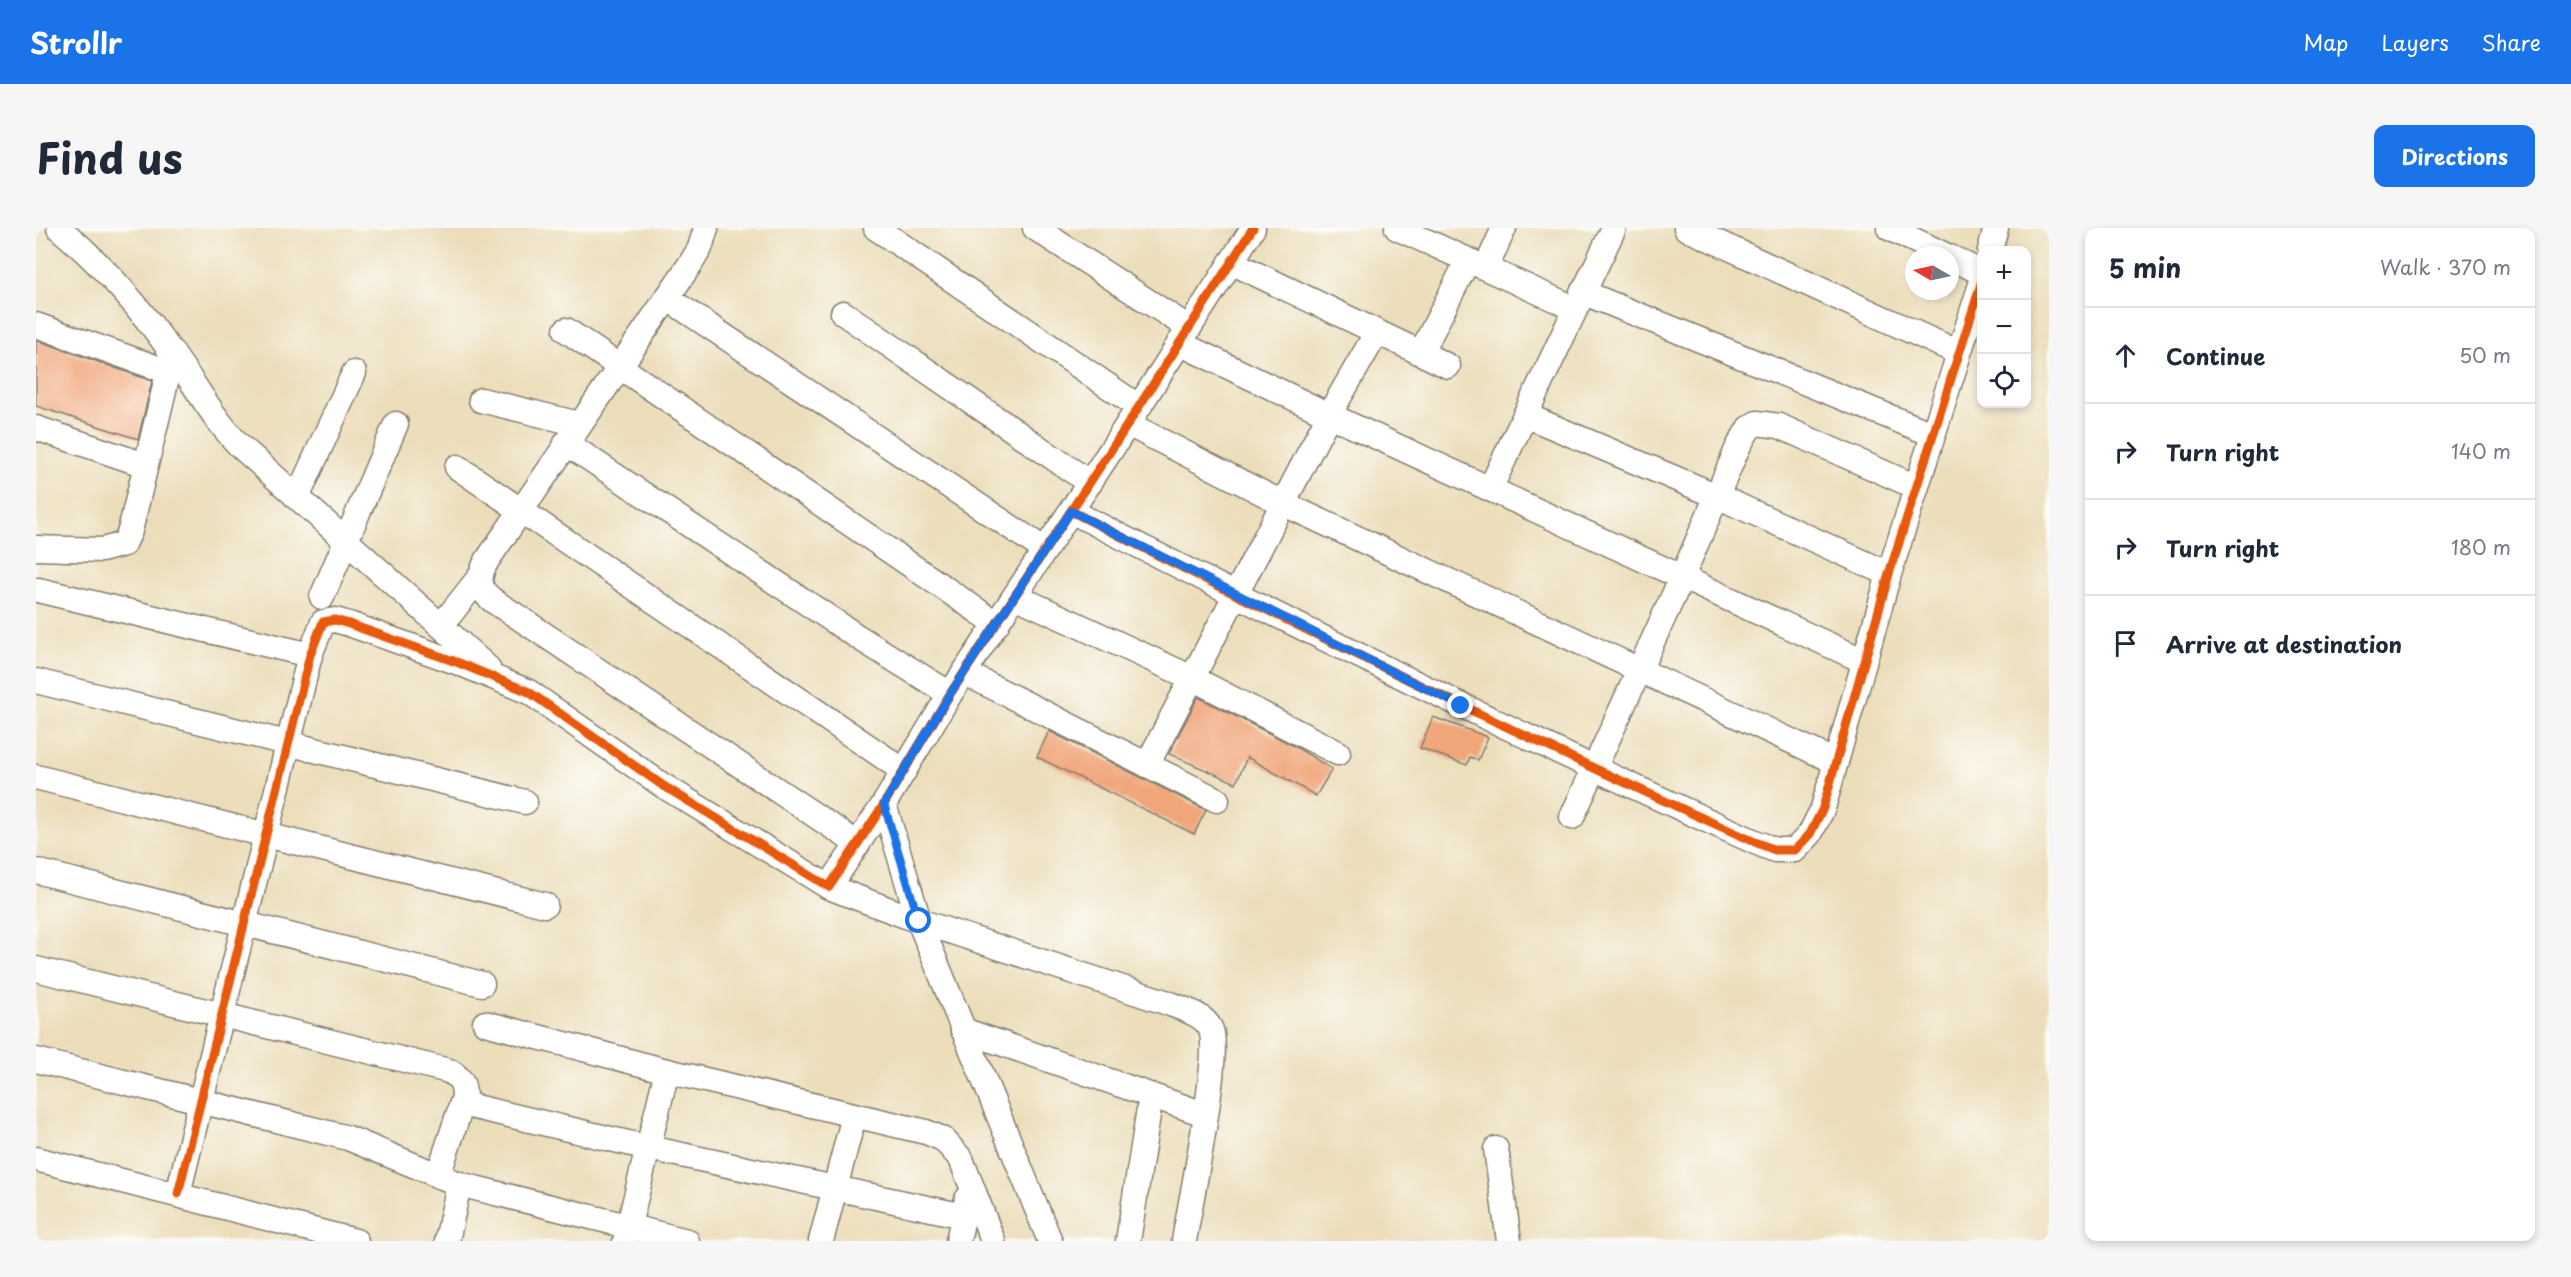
<!DOCTYPE html>
<meta charset="utf-8">
<style>
:root{--surface:#fff;--page:#f6f6f7;--text:#1f2937;--muted:#747a83;--line:#e0e1e3;--accent:#1a73e8}
body{margin:0;font-family:"Playpen Sans",sans-serif;background:var(--page);color:var(--text)}
.controls{position:absolute;right:18px;top:18px;display:grid;overflow:hidden;border-radius:12px;box-shadow:0 3px 9px #0003}
.controls button{width:54px;height:54px;display:grid;place-items:center;padding:0;border:0;border-bottom:2px solid var(--line);background:var(--surface);color:var(--text);font:30px sans-serif}
.compass{position:absolute;left:1869px;top:18px;width:54px;height:54px;border-radius:50%;background:var(--surface);box-shadow:0 3px 9px #0003;rotate:279deg}
.stop{position:absolute;width:18px;height:18px;margin:-14px;border:4px solid #1a73e8;border-radius:50%;background:#fff}
.stop.end{background:#1a73e8;border-color:#fff;box-shadow:0 2px 6px #0008}
.list{margin:0;padding:0;list-style:none}
h2{display:flex;justify-content:space-between;align-items:center;height:78px;margin:0;padding:0 24px;font-size:26px}
h2 small{font-size:20px;font-weight:400;color:var(--muted)}
.list li{display:grid;grid-template-columns:39px 1fr auto;gap:18px;align-items:center;box-sizing:border-box;height:96px;padding:0 24px;border-top:2px solid var(--line)}
.list b{display:block;font-size:22px;white-space:nowrap}
.list em{font-size:20px;font-style:normal;color:var(--muted)}
.icon{flex:none;width:33px;height:33px;fill:none;stroke:currentColor;stroke-width:2;stroke-linecap:round;stroke-linejoin:round}
.map{position:relative;flex:none;width:2013px;height:1013px;overflow:hidden;border-radius:12px}
header{display:flex;align-items:center;gap:36px;box-sizing:border-box;height:84px;padding:0 30px;background:var(--accent);color:#fff}
header strong{font-size:28px}
nav{display:flex;gap:33px;margin-inline-start:auto;font-size:21px}
.intro{display:flex;align-items:center;justify-content:space-between;box-sizing:border-box;height:144px;padding:0 36px}
h1{margin:0;font-size:42px}
.button{padding:15px 27px;border-radius:12px;background:var(--accent);color:#fff;font-size:21px;font-weight:700}
main{display:flex;gap:36px;padding:0 36px}
aside{flex:1;background:var(--surface);border-radius:12px;box-shadow:0 3px 9px #0003}
.map>svg:first-child{display:block}
</style>
<header>
<strong>Strollr</strong>
<nav><a>Map</a><a>Layers</a><a>Share</a></nav>
</header>
<div class="intro"><h1>Find us</h1><a class="button">Directions</a></div>
<main>
<div class="map">
<svg width="2013" height="1013" viewBox="0 0 2013 1013">
<rect width="100%" height="100%" fill="#fdfcf7"/>
<filter id="ink" filterUnits="userSpaceOnUse"><feTurbulence type="fractalNoise" baseFrequency=".0167" numOctaves="2"/><feDisplacementMap in="SourceGraphic" scale="12" xChannelSelector="R" yChannelSelector="G"/><feConvolveMatrix kernelMatrix="1 2 1 2 8 2 1 2 1" color-interpolation-filters="sRGB"/></filter>
<filter id="wash" filterUnits="userSpaceOnUse"><feTurbulence type="fractalNoise" baseFrequency=".008" numOctaves="4" result="noise"/><feDisplacementMap in="SourceGraphic" scale="24" xChannelSelector="R" yChannelSelector="G"/><feGaussianBlur stdDeviation="1.35" result="paint"/><feColorMatrix in="noise" values="0 0 0 0 0 0 0 0 0 0 0 0 0 0 0 0 0 1.4 0 .05"/><feComposite in="paint" operator="in"/></filter>
<g filter="url(#wash)">
<rect width="100%" height="100%" fill="#ecdebb"/>
<g id="blocks">
<g fill="#f1a67a">
<path d="M 0,112 L 116,153 L 102,211 L 0,178 Z"/>
<path d="M 1162,469 L 1258,518 L 1296,541 L 1280,568 L 1211,529 L 1200,555 L 1133,526 Z"/>
<path d="M 1397,489 L 1452,509 L 1442,532 L 1434,529 L 1431,537 L 1384,520 Z"/>
<path d="M 1013,503 L 1170,582 L 1158,606 L 1001,529 Z"/>
</g>
</g>
</g>
<g filter="url(#ink)">
<use href="#blocks" fill-opacity="0" stroke="#847d6c" stroke-width="1.5"/>
<g fill="none" stroke-linecap="round" stroke-linejoin="round">
<defs>
<g id="minor">
<path d="M 23,0 C 67,37 103,78 136,125 C 159,156 176,189 203,217 L 452,440"/>
<path d="M 670,0 L 664,20 L 655,35 L 452,331 C 432,363 455,371 479,387 L 822,616"/>
<path d="M 840,0 L 1103,179"/>
<path d="M 999,0 L 1153,100"/>
<path d="M 1361,0 L 1538,80"/>
<path d="M 1650,0 L 1921,124"/>
<path d="M 1853,0 L 1909,27"/>
<path d="M 1954,22 L 1960,0"/>
<path d="M 1914,29 L 1946,45"/>
<path d="M 1195,34 L 1412,138"/>
<path d="M 1450,40 L 1468,0"/>
<path d="M 1546,64 L 1896,206"/>
<path d="M 631,70 L 1009,322"/>
<path d="M 807,85 L 1054,255"/>
<path d="M 0,97 L 133,144"/>
<path d="M 530,102 L 961,396"/>
<path d="M 1143,115 L 1293,187 L 1828,433"/>
<path d="M 1385,125 L 1432,32"/>
<path d="M 445,172 L 543,196"/>
<path d="M 1489,187 L 1681,268 L 1853,346"/>
<path d="M 1092,196 L 1246,275 L 1800,534"/>
<path d="M 0,200 L 109,237"/>
<path d="M 530,215 L 822,409 L 914,466"/>
<path d="M 421,239 L 868,543"/>
<path d="M 1454,261 L 1578,0"/>
<path d="M 261,270 L 318,145"/>
<path d="M 1035,283 C 1261,399 1488,510 1719,614 L 1739,622 L 1759,622 L 1774,606 L 1787,580 L 1853,346 L 1946,53"/>
<path d="M 0,320 L 66,322 L 88,316 L 94,303 L 137,125"/>
<path d="M 2,362 L 274,427"/>
<path d="M 979,368 L 1154,449 L 1302,525"/>
<path d="M 286,369 L 360,196"/>
<path d="M 405,398 L 442,351"/>
<path d="M 929,445 L 1181,572"/>
<path d="M 0,453 L 489,574"/>
<path d="M 1111,537 L 1293,187 L 1341,104"/>
<path d="M 0,549 L 509,677"/>
<path d="M 848,576 L 883,693 L 1014,1013"/>
<path d="M 1536,589 L 1646,349 L 1702,219 L 1713,200 L 1721,195 L 1743,198 L 1880,259"/>
<path d="M 0,643 L 446,756"/>
<path d="M 793,659 L 883,693 L 1129,774 C 1144,780 1169,786 1175,802 C 1185,827 1154,977 1148,1013"/>
<path d="M 0,741 L 413,843 C 425,850 428,855 428,869 L 402,948"/>
<path d="M 449,795 L 631,843 L 890,904 L 907,911 L 925,931 L 957,1013"/>
<path d="M 927,802 L 1168,886"/>
<path d="M 0,832 L 312,910 L 423,956 L 651,1013"/>
<path d="M 426,876 L 613,920 L 928,988"/>
<path d="M 1460,921 L 1473,1013"/>
<path d="M 0,931 L 320,1013"/>
<path d="M 142,966 L 274,427 L 287,394 L 299,392 L 313,396 L 423,435 L 493,464 L 626,557 L 793,659 L 848,576 L 914,466 L 1081,213 L 1217,0"/>
<path d="M 411,1013 L 423,956"/>
<path d="M 589,1013 L 631,843"/>
<path d="M 785,1013 L 818,888"/>
<path d="M 922,1013 L 931,971"/>
<path d="M 1092,1013 L 1115,868"/>
</g>
</defs>
<use href="#minor" stroke="#847d6c" stroke-width="27"/>
<use href="#minor" stroke="#fff" stroke-width="24"/>
<defs>
<g id="cycleway">
<path d="M 1035,283 C 1261,399 1488,510 1719,614 L 1739,622 L 1759,622 L 1774,606 L 1787,580 L 1853,346 L 1946,53"/>
<path d="M 142,966 L 274,427 L 287,394 L 299,392 L 313,396 L 423,435 L 493,464 L 626,557 L 793,659 L 848,576 L 914,466 L 1081,213 L 1217,0"/>
</g>
</defs>
<use href="#cycleway" stroke="#fdfcf7" stroke-width="13"/>
<use href="#cycleway" stroke="#e8590c" stroke-width="9"/>
</g>
</g>
<g fill="none" stroke-linecap="round" stroke-linejoin="round" filter="url(#ink)">
<path stroke="#1a73e8" stroke-width="8" d="M 883,693 L 848,576 L 914,466 L 1035,283 L 1425,478"/>
</g>
</svg>
<div class="controls">
<button>+</button>
<button>−</button>
<button><svg class="icon" aria-label="locate" viewBox="0 0 24 24"><circle cx="12" cy="12" r="6"/><path d="M12 2v4M12 18v4M2 12h4M18 12h4"/></svg></button>
</div>
<svg class="compass" viewBox="-18 -18 36 36"><path d="M0-13l5 13h-10z" fill="#e53935"/><path d="M0 13l5-13h-10z" fill="#747a83"/></svg>
<div class="stop" style="left:883px;top:693px"></div>
<div class="stop end" style="left:1425px;top:478px"></div>
</div>
<aside>
<h2>5 min<small>Walk · 370 m</small></h2>
<ul class="list">
<li><svg class="icon" aria-label="ahead" viewBox="0 0 24 24"><path d="M12 20V5M6 11l6-6 6 6"/></svg><div><b>Continue</b></div><em>50 m</em></li>
<li><svg class="icon" aria-label="right" viewBox="0 0 24 24"><path d="M7 20v-9h11M14 6l5 5-5 5"/></svg><div><b>Turn right</b></div><em>140 m</em></li>
<li><svg class="icon" aria-label="right" viewBox="0 0 24 24"><path d="M7 20v-9h11M14 6l5 5-5 5"/></svg><div><b>Turn right</b></div><em>180 m</em></li>
<li><svg class="icon" aria-label="arrive" viewBox="0 0 24 24"><path d="M6 21V4h12l-3 4 3 4H6"/></svg><div><b>Arrive at destination</b></div></li>
</ul>
</aside>
</main>
